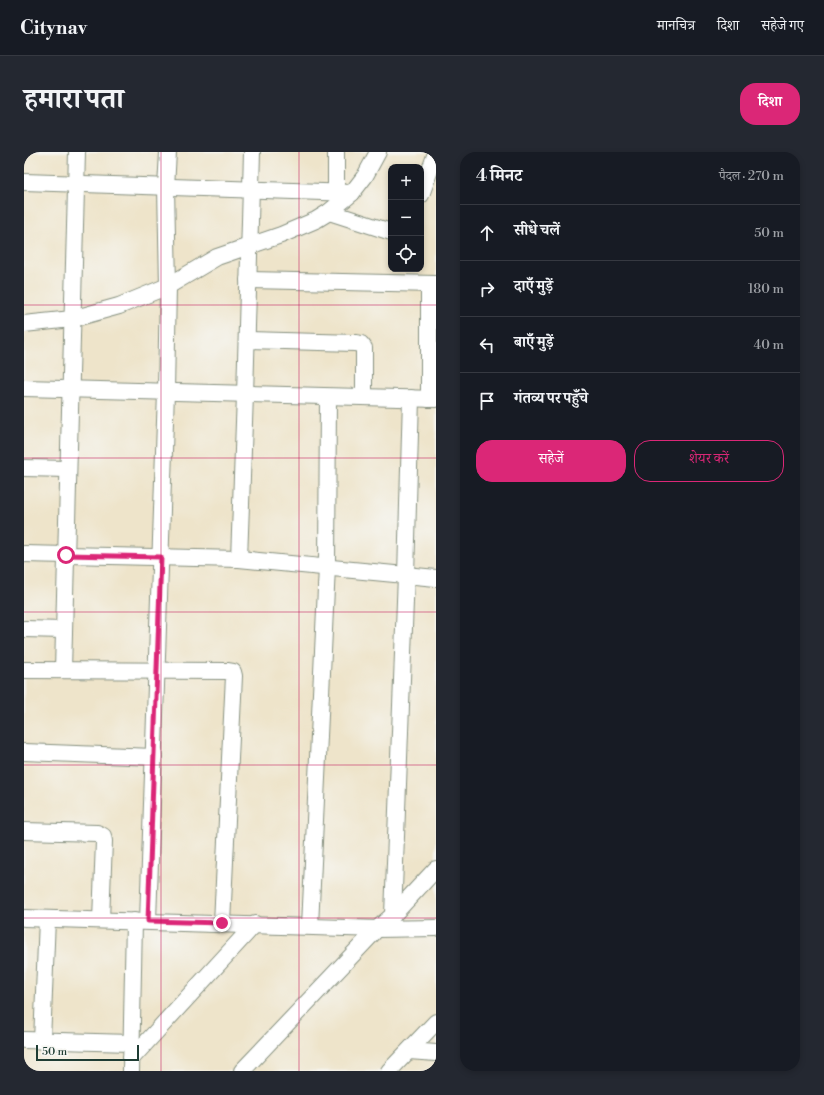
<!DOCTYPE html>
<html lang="hi">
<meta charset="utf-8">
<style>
:root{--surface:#171b24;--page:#242831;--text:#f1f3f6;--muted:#9ea1a6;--line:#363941;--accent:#db2777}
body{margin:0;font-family:"Libre Bodoni","Noto Serif Devanagari",serif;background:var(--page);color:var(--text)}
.controls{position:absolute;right:12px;top:12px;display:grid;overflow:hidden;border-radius:8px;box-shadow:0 2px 6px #0003}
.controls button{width:36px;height:36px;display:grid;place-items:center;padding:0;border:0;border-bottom:1px solid var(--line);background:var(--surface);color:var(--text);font:20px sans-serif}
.scale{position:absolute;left:12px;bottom:10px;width:103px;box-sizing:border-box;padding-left:4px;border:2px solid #1f3d34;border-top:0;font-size:11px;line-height:14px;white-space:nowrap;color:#1f3d34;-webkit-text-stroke:3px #f6f6f2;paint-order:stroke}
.stop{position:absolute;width:12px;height:12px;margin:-9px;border:3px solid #db2777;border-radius:50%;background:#fff}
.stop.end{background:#db2777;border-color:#fff;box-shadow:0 1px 4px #0008}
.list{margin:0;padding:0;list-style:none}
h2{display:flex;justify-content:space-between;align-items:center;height:52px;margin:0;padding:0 16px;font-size:17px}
h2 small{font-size:13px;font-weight:400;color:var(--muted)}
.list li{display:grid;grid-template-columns:26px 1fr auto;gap:12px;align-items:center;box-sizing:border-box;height:56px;padding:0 16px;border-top:1px solid var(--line)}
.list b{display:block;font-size:15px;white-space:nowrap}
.list em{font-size:13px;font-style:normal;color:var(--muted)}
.actions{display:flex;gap:8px;padding:12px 16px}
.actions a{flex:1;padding:9px 0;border:1px solid var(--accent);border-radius:16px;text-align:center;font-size:14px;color:var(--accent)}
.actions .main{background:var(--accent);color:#fff}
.icon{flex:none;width:22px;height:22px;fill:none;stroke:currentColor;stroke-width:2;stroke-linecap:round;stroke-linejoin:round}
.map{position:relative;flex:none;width:412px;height:919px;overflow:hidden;border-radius:16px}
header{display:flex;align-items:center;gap:24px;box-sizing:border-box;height:56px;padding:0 20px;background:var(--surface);border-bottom:1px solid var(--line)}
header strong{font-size:19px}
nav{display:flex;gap:22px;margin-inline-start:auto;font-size:14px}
.intro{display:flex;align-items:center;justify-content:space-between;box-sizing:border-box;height:96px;padding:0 24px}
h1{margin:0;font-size:28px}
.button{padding:10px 18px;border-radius:16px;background:var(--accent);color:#fff;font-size:14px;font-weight:700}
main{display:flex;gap:24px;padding:0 24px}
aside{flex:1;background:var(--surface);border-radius:16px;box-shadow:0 2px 6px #0003}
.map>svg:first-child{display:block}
</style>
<header>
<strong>Citynav</strong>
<nav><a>मानचित्र</a><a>दिशा</a><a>सहेजे गए</a></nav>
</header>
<div class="intro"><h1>हमारा पता</h1><a class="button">दिशा</a></div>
<main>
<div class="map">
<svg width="412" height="919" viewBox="0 0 412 919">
<rect width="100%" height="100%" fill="#f6f6f2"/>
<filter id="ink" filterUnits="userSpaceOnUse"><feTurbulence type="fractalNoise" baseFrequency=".025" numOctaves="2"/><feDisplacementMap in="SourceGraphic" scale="8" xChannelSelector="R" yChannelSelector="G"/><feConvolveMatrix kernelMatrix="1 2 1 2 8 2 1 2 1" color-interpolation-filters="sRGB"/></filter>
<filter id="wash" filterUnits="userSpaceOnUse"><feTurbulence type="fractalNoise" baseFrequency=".012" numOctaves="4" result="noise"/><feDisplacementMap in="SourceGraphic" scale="16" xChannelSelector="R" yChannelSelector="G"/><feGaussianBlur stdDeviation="0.9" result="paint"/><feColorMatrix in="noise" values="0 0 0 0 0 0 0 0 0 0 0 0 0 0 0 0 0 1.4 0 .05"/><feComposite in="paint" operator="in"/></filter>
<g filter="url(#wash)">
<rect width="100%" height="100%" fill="#eee4ca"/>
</g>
<g filter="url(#ink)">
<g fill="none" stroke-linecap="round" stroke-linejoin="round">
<defs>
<g id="minor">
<path d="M 0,30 L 328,41"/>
<path d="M 312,39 L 312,0"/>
<path d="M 397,43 L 412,1"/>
<path d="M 305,60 L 367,80"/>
<path d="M 224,128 L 412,132"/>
<path d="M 0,172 L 48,167 L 95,154 L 144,134 L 193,105 L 257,83 L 292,68 L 305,60 L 328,41 L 341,24 L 354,0"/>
<path d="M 223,188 L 331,191 L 337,192 L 340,196 L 340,245"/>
<path d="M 0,236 L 412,247"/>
<path d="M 405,247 L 405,132"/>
<path d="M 0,316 L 44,317"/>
<path d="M 0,402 L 215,407 L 412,426"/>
<path d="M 215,407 L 221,243 L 228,0"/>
<path d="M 0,477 L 40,478"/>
<path d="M 0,518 L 203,519 L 209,520 L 210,524 L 198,771"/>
<path d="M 39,518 L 53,0"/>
<path d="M 0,600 L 130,605"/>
<path d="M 0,679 L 73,681 L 79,684 L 80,689 L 77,768"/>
<path d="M 369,763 L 382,423 L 387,246"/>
<path d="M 0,766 L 353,777 L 412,776"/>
<path d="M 124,769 L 142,240 L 144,134 L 142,35 L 144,0"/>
<path d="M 286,774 L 303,415 L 304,245"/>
<path d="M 0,888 L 107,891"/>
<path d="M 18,889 L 23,767"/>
<path d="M 385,899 L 412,901"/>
<path d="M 107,907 L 231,772"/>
<path d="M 107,919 L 110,769"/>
<path d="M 218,919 L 353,777 L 369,763 L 412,717"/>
<path d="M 365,919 L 412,870"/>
</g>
</defs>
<use href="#minor" stroke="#86907f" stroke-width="18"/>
<use href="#minor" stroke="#fff" stroke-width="16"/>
</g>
</g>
<g fill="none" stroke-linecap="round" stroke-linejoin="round" filter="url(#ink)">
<path stroke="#db2777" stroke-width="5" d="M 42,403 L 137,405 L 124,769 L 198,771"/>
</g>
<path fill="none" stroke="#c2185b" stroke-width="1" stroke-opacity="0.55" d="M 137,0 L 137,919M 275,0 L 275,919M 0,153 L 412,153M 0,306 L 412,306M 0,460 L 412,460M 0,613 L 412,613M 0,766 L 412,766"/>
</svg>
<div class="controls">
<button>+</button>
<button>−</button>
<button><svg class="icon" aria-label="locate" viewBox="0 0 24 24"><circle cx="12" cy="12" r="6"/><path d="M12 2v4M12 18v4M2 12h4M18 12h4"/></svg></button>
</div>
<div class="scale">50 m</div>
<div class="stop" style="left:42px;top:403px"></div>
<div class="stop end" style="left:198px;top:771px"></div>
</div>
<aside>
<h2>4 मिनट<small>पैदल · 270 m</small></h2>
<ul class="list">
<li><svg class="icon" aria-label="ahead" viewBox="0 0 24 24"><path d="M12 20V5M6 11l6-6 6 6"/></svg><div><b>सीधे चलें</b></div><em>50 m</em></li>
<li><svg class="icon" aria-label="right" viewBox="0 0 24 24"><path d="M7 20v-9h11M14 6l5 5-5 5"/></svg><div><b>दाएँ मुड़ें</b></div><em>180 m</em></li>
<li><svg class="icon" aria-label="left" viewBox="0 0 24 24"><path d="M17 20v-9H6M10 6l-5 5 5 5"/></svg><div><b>बाएँ मुड़ें</b></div><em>40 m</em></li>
<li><svg class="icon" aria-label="arrive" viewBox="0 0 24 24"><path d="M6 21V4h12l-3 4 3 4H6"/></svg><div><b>गंतव्य पर पहुँचे</b></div></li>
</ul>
<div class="actions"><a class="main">सहेजें</a><a>शेयर करें</a></div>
</aside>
</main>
